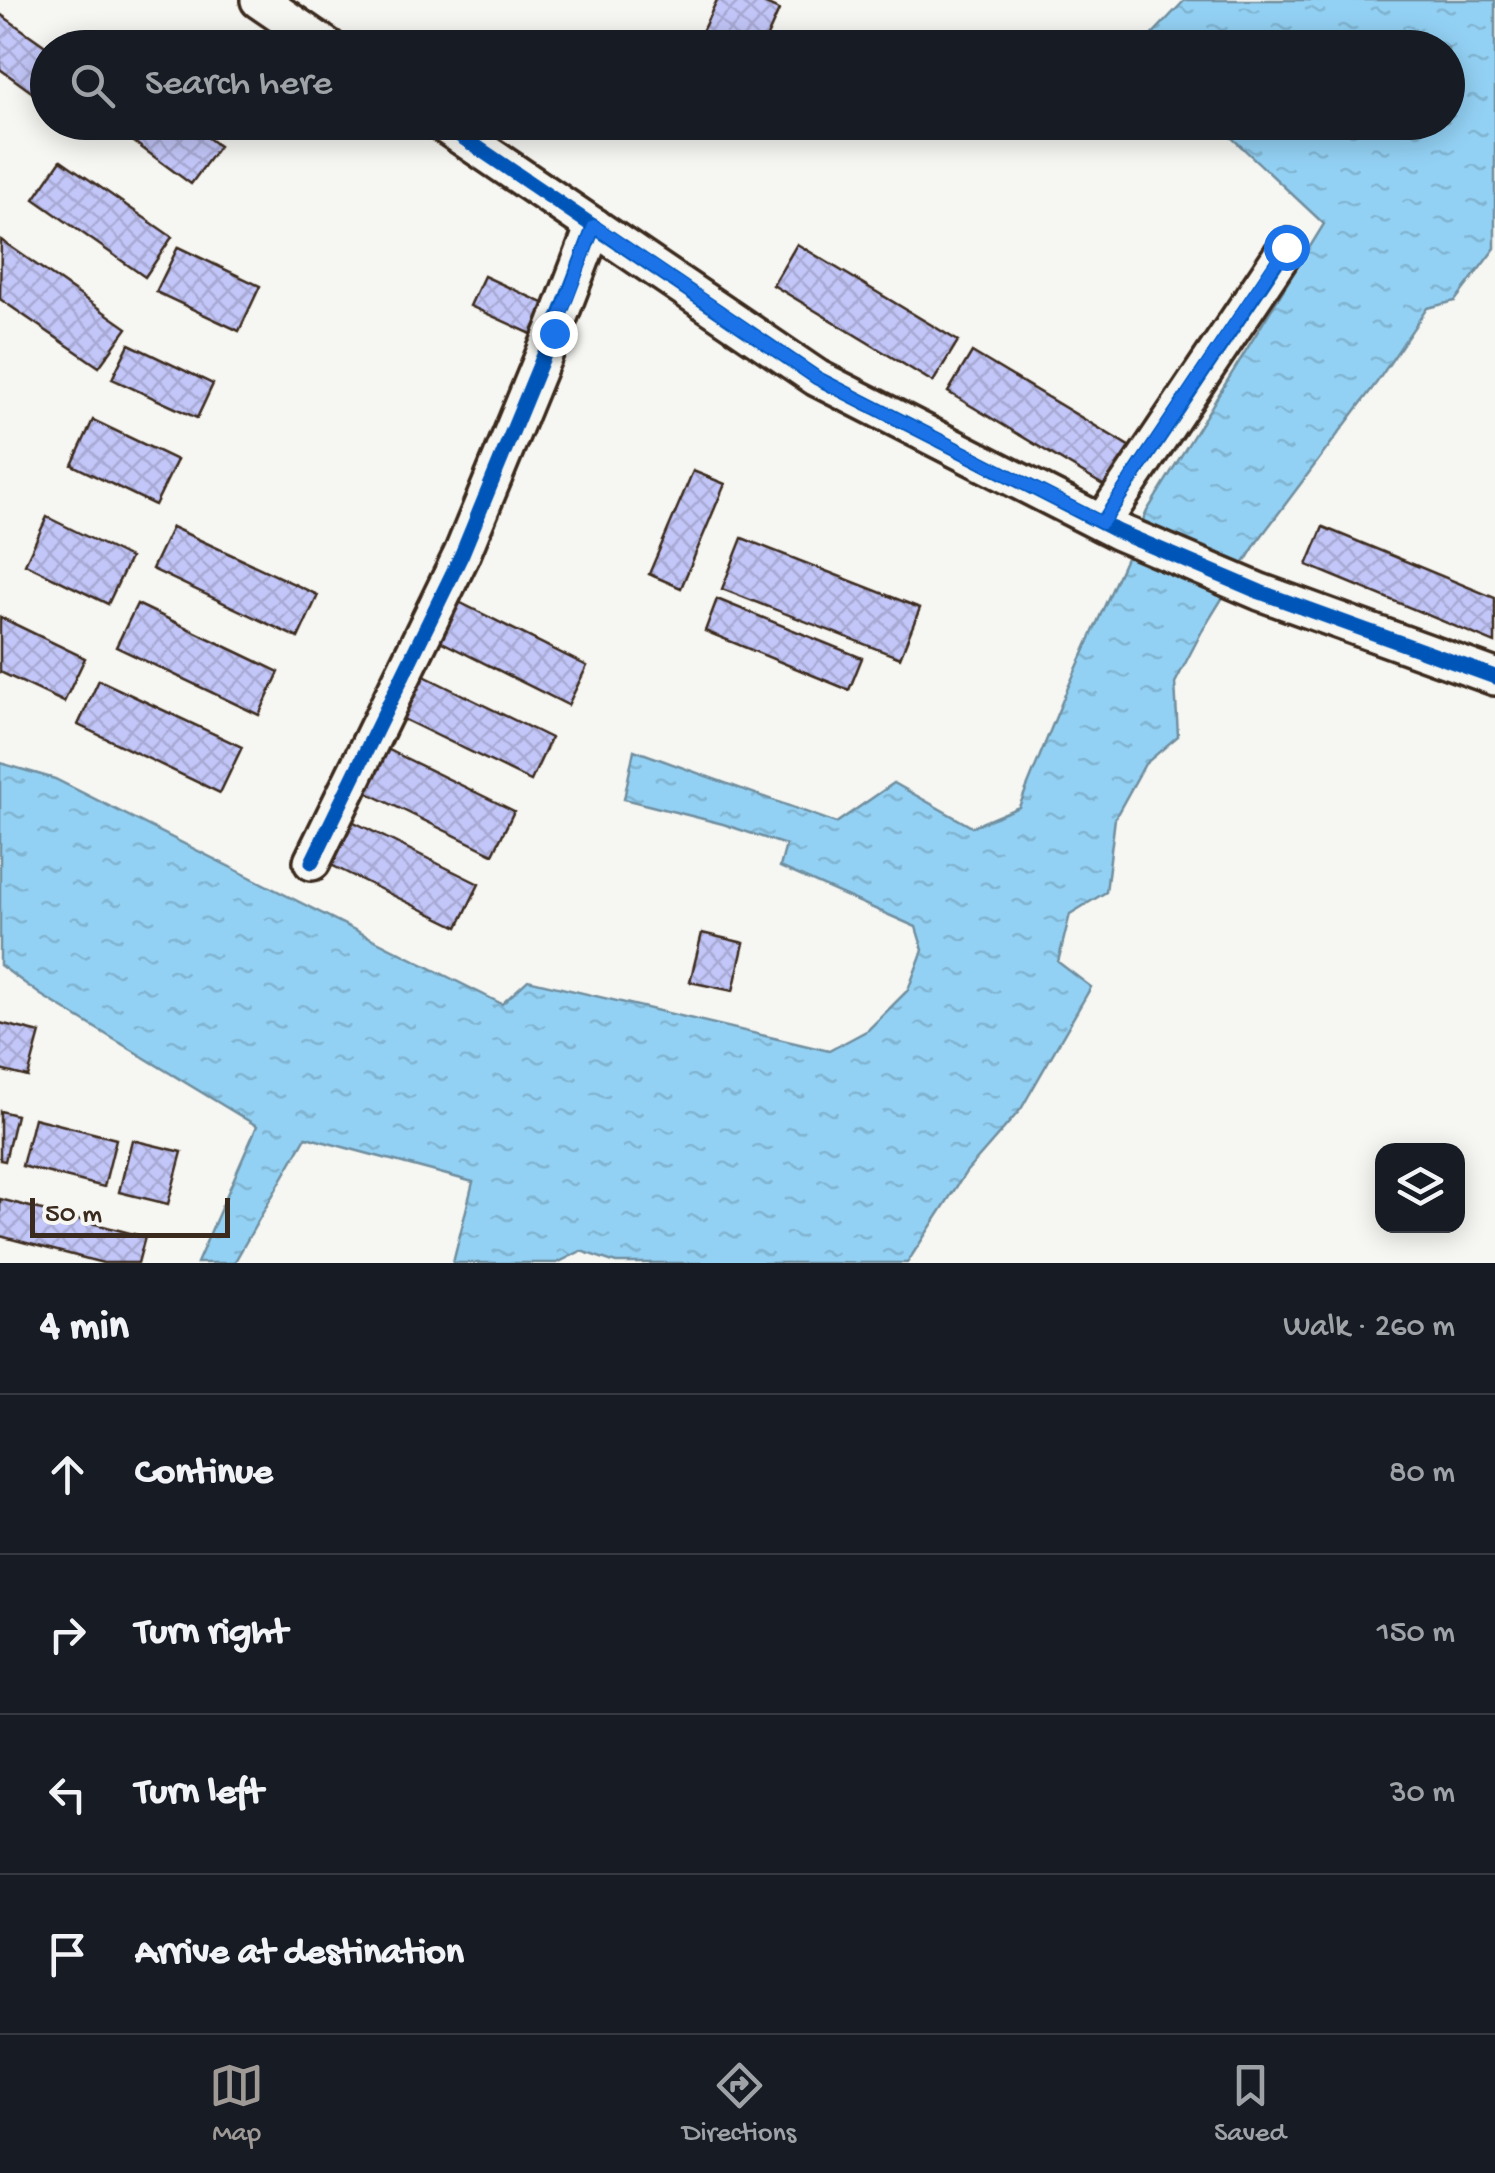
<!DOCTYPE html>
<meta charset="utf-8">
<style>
:root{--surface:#171b24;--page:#242831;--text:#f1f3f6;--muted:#9ea1a6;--line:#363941;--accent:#9f9995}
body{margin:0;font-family:"Gochi Hand",sans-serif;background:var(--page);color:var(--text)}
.controls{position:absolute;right:30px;bottom:30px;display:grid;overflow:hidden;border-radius:20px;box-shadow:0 5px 25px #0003}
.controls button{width:90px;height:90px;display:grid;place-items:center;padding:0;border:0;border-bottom:2px solid var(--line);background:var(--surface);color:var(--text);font:50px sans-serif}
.scale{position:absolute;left:30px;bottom:25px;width:200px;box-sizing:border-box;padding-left:10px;border:5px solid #3b2a1e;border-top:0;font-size:28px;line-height:35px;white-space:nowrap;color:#3b2a1e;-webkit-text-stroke:8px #f6f6f2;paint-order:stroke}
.stop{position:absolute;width:30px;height:30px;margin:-22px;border:8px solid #1a73e8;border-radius:50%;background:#fff}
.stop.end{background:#1a73e8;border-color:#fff;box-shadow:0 2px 10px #0008}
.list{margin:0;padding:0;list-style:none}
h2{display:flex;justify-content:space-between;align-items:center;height:130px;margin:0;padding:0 40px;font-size:42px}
h2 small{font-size:32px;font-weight:400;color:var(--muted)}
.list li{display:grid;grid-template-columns:65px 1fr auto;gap:30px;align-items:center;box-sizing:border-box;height:160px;padding:0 40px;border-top:2px solid var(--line)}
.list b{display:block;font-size:38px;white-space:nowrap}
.list em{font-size:32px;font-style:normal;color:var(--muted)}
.icon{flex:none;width:55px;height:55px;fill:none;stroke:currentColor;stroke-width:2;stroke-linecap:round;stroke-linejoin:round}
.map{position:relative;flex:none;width:1495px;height:1263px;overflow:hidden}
.search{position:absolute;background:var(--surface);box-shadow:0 5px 25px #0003;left:30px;right:30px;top:30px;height:110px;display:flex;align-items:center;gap:25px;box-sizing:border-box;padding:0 35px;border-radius:55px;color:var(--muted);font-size:38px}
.sheet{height:770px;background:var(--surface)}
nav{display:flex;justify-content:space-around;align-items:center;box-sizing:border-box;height:140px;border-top:2px solid var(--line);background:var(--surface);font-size:28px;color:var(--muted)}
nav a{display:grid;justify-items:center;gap:5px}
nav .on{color:var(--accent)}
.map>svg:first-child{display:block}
</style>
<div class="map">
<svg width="1495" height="1263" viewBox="0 0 1495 1263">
<defs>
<pattern id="water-ripples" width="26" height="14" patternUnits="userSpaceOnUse" patternTransform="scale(2.5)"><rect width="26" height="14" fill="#93d1f4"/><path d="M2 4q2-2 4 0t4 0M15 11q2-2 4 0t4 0" fill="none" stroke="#80b4d1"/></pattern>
<pattern id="building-cross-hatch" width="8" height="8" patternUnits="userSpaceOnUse" patternTransform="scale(2.5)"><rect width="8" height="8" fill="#c2c6f8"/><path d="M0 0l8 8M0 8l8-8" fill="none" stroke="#a8aad4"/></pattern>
</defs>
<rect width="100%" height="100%" fill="#f6f6f2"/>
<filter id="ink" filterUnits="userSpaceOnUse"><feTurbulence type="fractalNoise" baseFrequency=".01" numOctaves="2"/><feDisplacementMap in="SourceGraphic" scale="20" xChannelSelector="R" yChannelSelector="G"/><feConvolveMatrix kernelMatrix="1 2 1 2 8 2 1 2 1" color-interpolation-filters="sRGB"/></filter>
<g filter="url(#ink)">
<path fill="url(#water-ripples)" stroke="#708e9e" stroke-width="2.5" d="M 1185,0 L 1495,0 L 1495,248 L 1455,301 L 1427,308 L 1377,382 L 1257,542 L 1202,631 L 1175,683 L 1178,736 L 1145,764 L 1115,818 L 1106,892 L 1070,914 L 1058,962 L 1091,987 L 1021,1109 L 966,1172 L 907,1263 L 616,1263 L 581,1251 L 557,1263 L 453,1263 L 473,1182 L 306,1137 L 234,1263 L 197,1263 L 257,1126 L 41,995 L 0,965 L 0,763 L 55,779 L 502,1004 L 528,980 L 829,1051 L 868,1030 L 908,990 L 923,950 L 916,927 L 780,867 L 786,845 L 723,824 L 624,799 L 634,750 L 836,823 L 894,783 L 972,827 L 1019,807 L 1066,692 L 1147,511 L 1324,224 L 1216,123 L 1448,122 L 1448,48 L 1152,48 L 1146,41 Z"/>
<g fill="url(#building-cross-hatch)" stroke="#3b2a1e" stroke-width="2.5">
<path d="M 717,0 L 757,0 L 779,10 L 762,48 L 713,48 L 698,40 Z"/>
<path d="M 0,14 L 48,48 L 48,104 L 0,69 Z"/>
<path d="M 107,122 L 187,122 L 219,146 L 191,184 Z"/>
<path d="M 61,160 L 172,237 L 145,277 L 34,199 Z"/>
<path d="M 1,240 L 127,328 L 99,367 L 0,299 Z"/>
<path d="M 797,244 L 958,341 L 933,382 L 773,285 Z"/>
<path d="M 178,247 L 260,286 L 239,331 L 156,292 Z"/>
<path d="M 484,276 L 550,306 L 536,336 L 470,306 Z"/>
<path d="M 129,344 L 213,384 L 197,418 L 112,379 Z"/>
<path d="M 972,352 L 1132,448 L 1108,488 L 948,392 Z"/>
<path d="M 93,420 L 177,460 L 155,505 L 72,465 Z"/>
<path d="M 693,471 L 725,484 L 681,588 L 649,574 Z"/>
<path d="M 47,517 L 130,558 L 108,604 L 25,564 Z"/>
<path d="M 172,527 L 318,595 L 298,638 L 152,569 Z"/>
<path d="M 1323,527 L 1495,598 L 1495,643 L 1307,565 Z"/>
<path d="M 742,538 L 920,608 L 900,658 L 722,589 Z"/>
<path d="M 717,599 L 862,658 L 849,690 L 705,631 Z"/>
<path d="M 455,600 L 587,666 L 568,705 L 436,639 Z"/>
<path d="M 137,604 L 279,672 L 259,715 L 116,647 Z"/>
<path d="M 0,617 L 85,658 L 64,702 L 0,672 Z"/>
<path d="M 418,673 L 551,738 L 531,781 L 397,716 Z"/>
<path d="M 99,680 L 242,747 L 220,793 L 78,725 Z"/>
<path d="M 383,747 L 514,811 L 493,854 L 362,790 Z"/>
<path d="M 348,819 L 479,884 L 458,927 L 327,863 Z"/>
<path d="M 702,933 L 744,943 L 733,991 L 690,982 Z"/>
<path d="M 0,1023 L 40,1033 L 28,1077 L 0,1070 Z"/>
<path d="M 0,1111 L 16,1115 L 5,1161 L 0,1160 Z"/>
<path d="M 34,1118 L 116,1139 L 104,1187 L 22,1166 Z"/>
<path d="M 132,1140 L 182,1152 L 168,1204 L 119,1192 Z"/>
<path d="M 0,1199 L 145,1237 L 138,1263 L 103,1263 L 0,1236 Z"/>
</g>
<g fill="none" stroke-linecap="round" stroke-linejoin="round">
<defs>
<g id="minor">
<path d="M 259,0 L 329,48"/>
<path d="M 440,122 L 817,378 L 1119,532 L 1260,592 L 1495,677"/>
<path d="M 1102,523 L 1287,247"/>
<path d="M 312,862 L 462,554 L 553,333 L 594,226"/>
</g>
</defs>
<use href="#minor" stroke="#3b2a1e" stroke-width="42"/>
<use href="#minor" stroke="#f6f6f2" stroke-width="35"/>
<defs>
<g id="cycleway">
<path d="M 440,122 L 817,378 L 1119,532 L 1260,592 L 1495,677"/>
<path d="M 1102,523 L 1287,247"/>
<path d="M 312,862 L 462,554 L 553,333 L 594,226"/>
</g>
</defs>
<use href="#cycleway" stroke="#f6f6f2" stroke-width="21"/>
<use href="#cycleway" stroke="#0057b8" stroke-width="15"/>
</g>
</g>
<g fill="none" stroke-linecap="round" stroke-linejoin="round" filter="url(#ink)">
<path stroke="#1a73e8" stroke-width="12" d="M 554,333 L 594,226 L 817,378 L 1102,523 L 1286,247"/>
</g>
</svg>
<div class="controls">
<button><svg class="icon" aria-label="layers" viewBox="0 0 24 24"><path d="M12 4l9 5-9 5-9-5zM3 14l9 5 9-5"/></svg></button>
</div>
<div class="scale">50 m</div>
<div class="stop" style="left:1286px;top:247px"></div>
<div class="stop end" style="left:554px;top:333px"></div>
<div class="search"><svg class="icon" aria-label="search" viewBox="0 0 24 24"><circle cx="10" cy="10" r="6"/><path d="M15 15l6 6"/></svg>Search here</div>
</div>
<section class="sheet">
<h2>4 min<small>Walk · 260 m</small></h2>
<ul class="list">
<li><svg class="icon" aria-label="ahead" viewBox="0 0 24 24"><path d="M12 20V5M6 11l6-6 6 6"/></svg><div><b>Continue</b></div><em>80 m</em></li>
<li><svg class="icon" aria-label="right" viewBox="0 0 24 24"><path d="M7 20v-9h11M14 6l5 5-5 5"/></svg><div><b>Turn right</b></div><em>150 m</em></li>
<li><svg class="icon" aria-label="left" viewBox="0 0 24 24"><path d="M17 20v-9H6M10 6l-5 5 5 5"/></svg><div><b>Turn left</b></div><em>30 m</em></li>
<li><svg class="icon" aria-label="arrive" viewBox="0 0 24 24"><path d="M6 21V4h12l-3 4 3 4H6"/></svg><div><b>Arrive at destination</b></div></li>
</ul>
</section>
<nav>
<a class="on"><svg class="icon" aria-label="map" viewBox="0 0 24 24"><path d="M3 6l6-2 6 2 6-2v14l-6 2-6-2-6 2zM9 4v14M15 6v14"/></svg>Map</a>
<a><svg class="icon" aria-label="directions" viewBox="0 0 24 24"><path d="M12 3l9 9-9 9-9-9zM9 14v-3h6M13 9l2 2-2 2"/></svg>Directions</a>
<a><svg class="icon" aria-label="saved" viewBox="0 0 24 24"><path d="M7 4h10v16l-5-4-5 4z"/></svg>Saved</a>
</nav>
